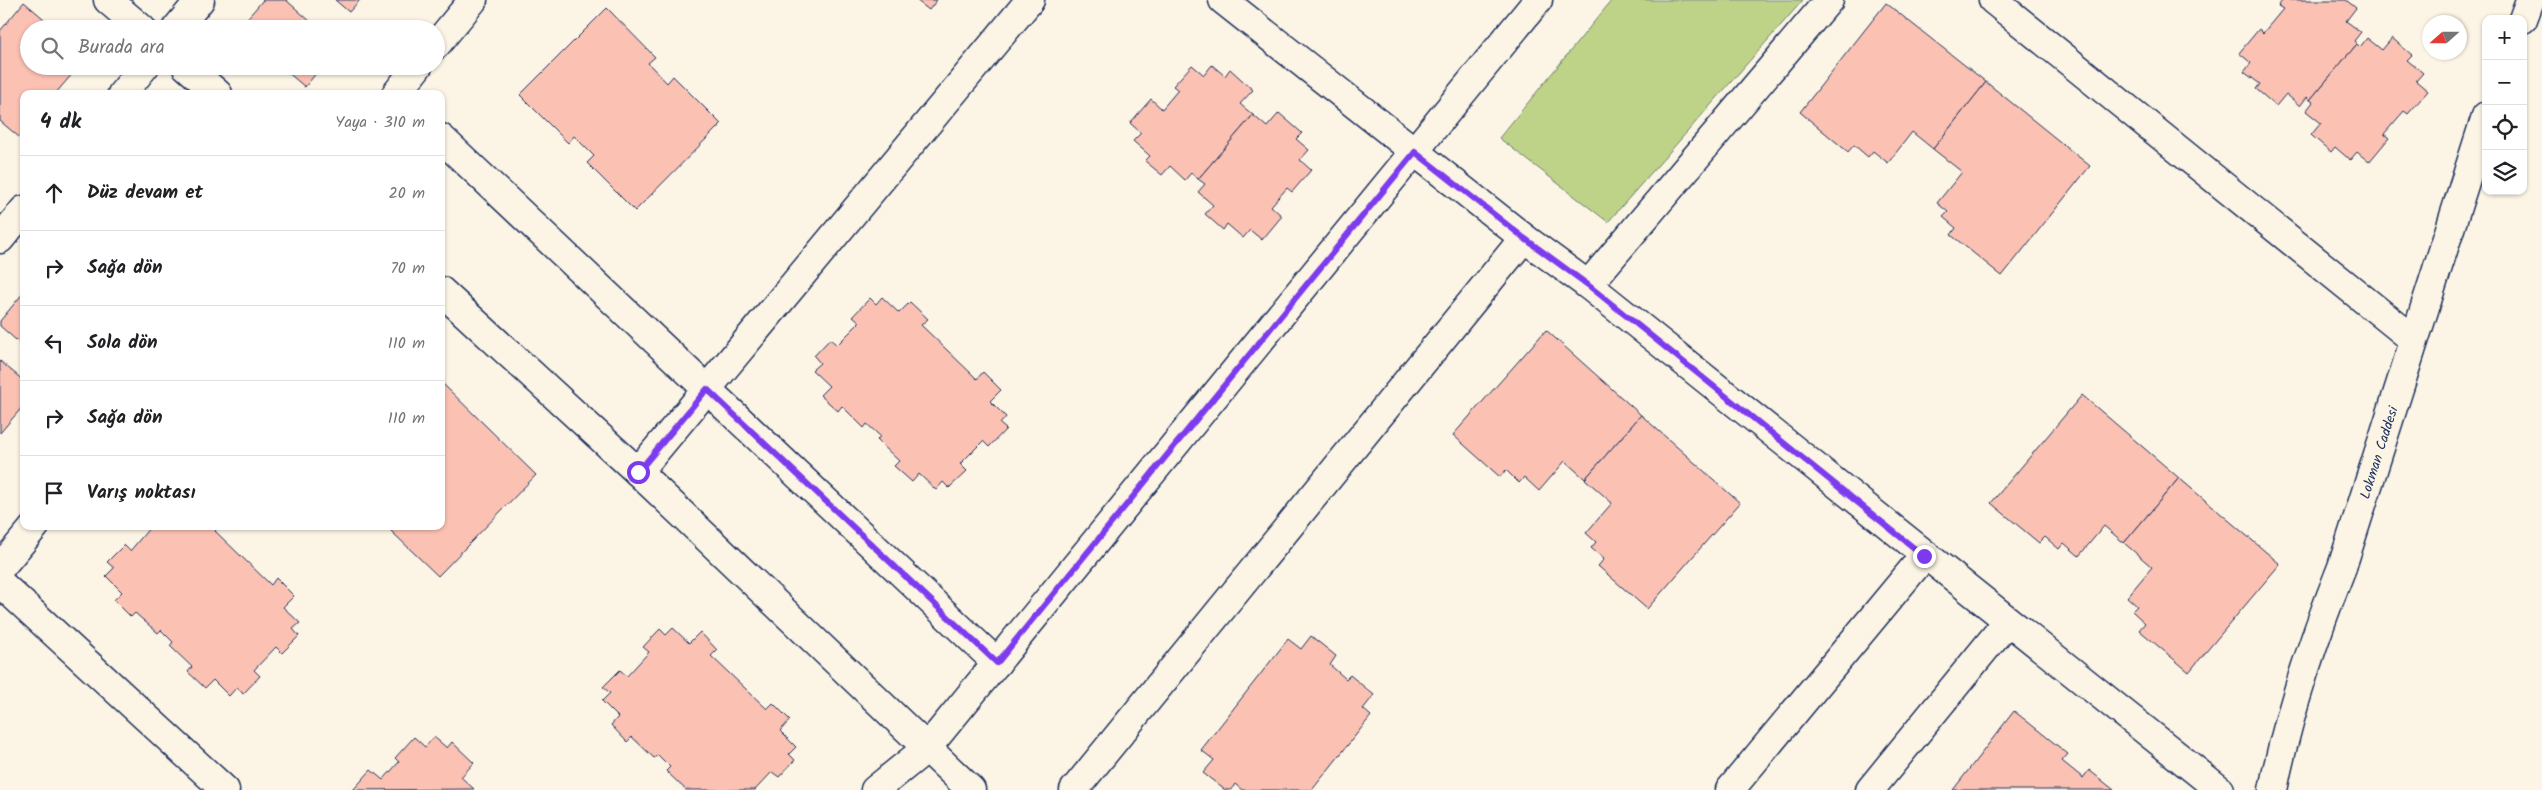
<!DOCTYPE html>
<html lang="tr">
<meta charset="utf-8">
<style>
:root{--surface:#fff;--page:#f6f6f6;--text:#202124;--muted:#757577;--line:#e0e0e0}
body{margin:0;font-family:Kalam,sans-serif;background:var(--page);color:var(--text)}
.controls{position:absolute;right:15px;top:15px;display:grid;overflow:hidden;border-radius:10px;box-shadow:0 1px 4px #0004}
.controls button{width:45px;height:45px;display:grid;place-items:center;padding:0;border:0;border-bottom:1px solid var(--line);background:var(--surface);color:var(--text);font:25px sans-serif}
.compass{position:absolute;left:2422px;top:15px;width:45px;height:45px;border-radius:50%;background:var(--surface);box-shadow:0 1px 4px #0004;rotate:249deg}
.stop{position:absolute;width:15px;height:15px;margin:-11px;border:4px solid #7c3aed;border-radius:50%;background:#fff}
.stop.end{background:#7c3aed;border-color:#fff;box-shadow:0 1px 5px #0008}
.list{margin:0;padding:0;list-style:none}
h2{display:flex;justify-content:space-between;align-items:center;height:65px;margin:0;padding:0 20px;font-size:21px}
h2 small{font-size:16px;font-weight:400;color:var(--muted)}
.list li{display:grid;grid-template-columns:32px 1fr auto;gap:15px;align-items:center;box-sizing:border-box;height:75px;padding:0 20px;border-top:1px solid var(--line)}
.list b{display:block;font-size:19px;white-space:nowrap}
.list em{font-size:16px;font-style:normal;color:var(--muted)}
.icon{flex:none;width:28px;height:28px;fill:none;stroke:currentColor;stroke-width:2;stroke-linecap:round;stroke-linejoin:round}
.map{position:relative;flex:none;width:2542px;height:790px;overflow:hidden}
.search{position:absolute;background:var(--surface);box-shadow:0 1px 4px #0004;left:20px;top:20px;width:425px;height:55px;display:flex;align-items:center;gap:12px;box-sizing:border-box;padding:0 18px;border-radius:28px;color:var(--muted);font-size:19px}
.panel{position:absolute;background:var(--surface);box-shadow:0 1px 4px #0004;left:20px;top:90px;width:425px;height:440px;border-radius:10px}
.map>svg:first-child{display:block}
</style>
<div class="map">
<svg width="2542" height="790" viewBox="0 0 2542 790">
<rect width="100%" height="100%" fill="#fcf5e5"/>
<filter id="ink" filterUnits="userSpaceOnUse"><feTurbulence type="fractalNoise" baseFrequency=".02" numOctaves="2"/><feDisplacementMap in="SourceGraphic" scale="10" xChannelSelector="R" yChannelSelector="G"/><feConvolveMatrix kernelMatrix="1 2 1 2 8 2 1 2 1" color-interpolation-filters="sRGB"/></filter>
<g filter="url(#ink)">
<path fill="#bed388" stroke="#6c8173" d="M 1612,0 L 1803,0 L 1608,222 L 1499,138 Z"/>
<g fill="#fbc1b3" stroke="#1b2f5e">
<path d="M 263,0 L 286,0 L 319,29 L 238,29 Z"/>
<path d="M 335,0 L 360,0 L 349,12 Z"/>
<path d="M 916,0 L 937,0 L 929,10 Z"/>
<path d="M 2283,0 L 2346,0 L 2356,8 L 2346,21 L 2361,32 L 2354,41 L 2357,44 L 2310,100 L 2307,97 L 2300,106 L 2286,94 L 2276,106 L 2256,89 L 2260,84 L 2244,72 L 2251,63 L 2239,53 L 2259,29 L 2263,33 L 2283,9 L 2278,6 Z"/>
<path d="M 24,2 L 56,29 L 29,29 L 29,66 L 79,66 L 55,94 L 24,94 L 24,131 L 19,137 L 0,121 L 0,31 Z"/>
<path d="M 1886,3 L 1986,82 L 1933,149 L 1912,132 L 1888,163 L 1873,151 L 1868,157 L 1854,145 L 1848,152 L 1800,112 Z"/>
<path d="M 607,8 L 655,57 L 648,63 L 667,83 L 673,76 L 721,124 L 635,211 L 587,163 L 594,156 L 574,136 L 568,143 L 520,95 Z"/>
<path d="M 2367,38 L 2382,50 L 2392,38 L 2412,55 L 2407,60 L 2423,73 L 2416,81 L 2428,91 L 2408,114 L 2404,111 L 2384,134 L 2389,138 L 2369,162 L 2357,152 L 2350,160 L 2335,147 L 2331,152 L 2311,135 L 2321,123 L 2306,111 L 2313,102 L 2310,100 L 2357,44 L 2360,47 Z"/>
<path d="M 1192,65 L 1204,75 L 1212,65 L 1225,76 L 1230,69 L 1253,90 L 1240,104 L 1253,115 L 1198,179 L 1191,173 L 1185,180 L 1170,166 L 1162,175 L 1145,161 L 1150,156 L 1133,141 L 1141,133 L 1130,123 L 1151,99 L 1162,109 L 1178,90 L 1173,86 Z"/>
<path d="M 280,66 L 322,66 L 305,87 Z"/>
<path d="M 1986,82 L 2090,166 L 2002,276 L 1951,235 L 1956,228 L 1943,217 L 1948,212 L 1937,203 L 1962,172 L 1933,149 Z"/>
<path d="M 1279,113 L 1302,133 L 1296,139 L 1309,150 L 1300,160 L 1311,170 L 1292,192 L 1287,188 L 1271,206 L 1282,216 L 1262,240 L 1250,230 L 1243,238 L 1227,224 L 1223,230 L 1205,214 L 1213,205 L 1198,192 L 1205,184 L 1198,179 L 1253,115 L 1267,127 Z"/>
<path d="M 24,292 L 24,347 L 0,326 L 0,321 Z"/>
<path d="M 882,297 L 899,313 L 910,302 L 928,319 L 921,325 L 977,379 L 983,372 L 1001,390 L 990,401 L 1006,417 L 1000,424 L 1006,429 L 989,447 L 983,441 L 960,464 L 967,471 L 949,488 L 943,482 L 936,490 L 919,474 L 912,482 L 894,466 L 899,461 L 877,440 L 880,436 L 867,424 L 864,428 L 842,406 L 838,411 L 820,395 L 829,386 L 812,370 L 820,363 L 814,356 L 830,339 L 837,345 L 860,322 L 853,316 L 870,298 L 876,304 Z"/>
<path d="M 1546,330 L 1641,415 L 1585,479 L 1565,461 L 1539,491 L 1524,477 L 1519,483 L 1506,470 L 1500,477 L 1453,435 Z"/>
<path d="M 0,361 L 24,381 L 24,405 L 0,433 Z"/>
<path d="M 441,382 L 536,475 L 438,576 L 391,531 L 395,526 L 441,526 Z"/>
<path d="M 2082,395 L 2179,478 L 2124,543 L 2104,526 L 2079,556 L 2064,543 L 2059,549 L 2045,537 L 2039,543 L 1991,503 Z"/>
<path d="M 1641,415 L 1740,503 L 1647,609 L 1598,566 L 1604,559 L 1591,548 L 1596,542 L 1586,533 L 1612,503 L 1585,479 Z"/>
<path d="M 2179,478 L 2280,564 L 2189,672 L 2139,630 L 2145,623 L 2132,611 L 2137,606 L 2127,597 L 2152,567 L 2124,543 Z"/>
<path d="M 151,526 L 220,526 L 215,531 L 271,585 L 276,578 L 294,596 L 283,607 L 300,623 L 293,629 L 299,636 L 282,653 L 276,647 L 254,670 L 260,676 L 243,694 L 237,687 L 229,696 L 213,680 L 205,688 L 188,672 L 192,667 L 170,646 L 173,642 L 161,630 L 158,633 L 135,613 L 131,617 L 114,600 L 122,592 L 106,576 L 114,568 L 107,562 L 124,545 L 130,551 Z"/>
<path d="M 673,628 L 689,643 L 700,632 L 717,650 L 711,656 L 767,709 L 773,703 L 790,720 L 780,731 L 796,747 L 789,754 L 795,760 L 779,777 L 772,772 L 755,790 L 686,790 L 666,771 L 670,767 L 658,755 L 654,758 L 632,737 L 627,742 L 611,725 L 618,717 L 602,701 L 610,693 L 603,687 L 620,670 L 627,676 L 649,652 L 643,647 L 660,629 L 666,635 Z"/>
<path d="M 1311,636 L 1336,656 L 1330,665 L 1346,679 L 1350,675 L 1374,695 L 1363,709 L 1371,716 L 1312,790 L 1242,790 L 1235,784 L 1231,790 L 1225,790 L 1203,773 L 1214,760 L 1201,750 L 1288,639 L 1301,649 Z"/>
<path d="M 2014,711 L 2068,754 L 2062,761 L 2083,778 L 2089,770 L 2114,790 L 1953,790 Z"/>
<path d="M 414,737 L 425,747 L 434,737 L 447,748 L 452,742 L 474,763 L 461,777 L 474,789 L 353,790 L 371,770 L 383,780 L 399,762 L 395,758 Z"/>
</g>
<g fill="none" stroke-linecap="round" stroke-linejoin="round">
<defs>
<g id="minor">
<path d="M 1223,0 L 1524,238 L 1588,285 L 2220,790"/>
<path d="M 1993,0 L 2414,340"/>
<path d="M 2523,19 L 2530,0"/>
<path d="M 176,29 L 200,0"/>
<path d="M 436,45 L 473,0"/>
<path d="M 122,94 L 145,66"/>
<path d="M 396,94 L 418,66"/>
<path d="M 441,138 L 997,663"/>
<path d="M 0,239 L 24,210"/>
<path d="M 1588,285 L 1829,0"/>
<path d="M 441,291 L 638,472 L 971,790"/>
<path d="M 638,472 L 1030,0"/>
<path d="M 0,568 L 35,526"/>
<path d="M 0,583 L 225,790"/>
<path d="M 875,790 L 927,748 L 1538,0"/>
<path d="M 1074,790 L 1524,238"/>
<path d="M 1730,790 L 1924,556"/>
<path d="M 1870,790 L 2007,622"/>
<path id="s1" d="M 2273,790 C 2288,713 2313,640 2342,567 L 2486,116"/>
</g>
<g id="tertiary">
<path d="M 108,0 L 142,29"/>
<path d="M 186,66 L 218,94"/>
</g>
</defs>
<use href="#minor" stroke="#1b2f5e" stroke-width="31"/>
<use href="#tertiary" stroke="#1b2f5e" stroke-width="31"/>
<use href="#minor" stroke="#fcf5e5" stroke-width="28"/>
<use href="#tertiary" stroke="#fcf5e5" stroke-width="28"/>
</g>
</g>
<g fill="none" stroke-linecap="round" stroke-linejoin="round" filter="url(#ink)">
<path stroke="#7c3aed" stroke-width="6" d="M 638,472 L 707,389 L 997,663 L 1415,152 L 1524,238 L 1588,285 L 1924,556"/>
</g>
<g text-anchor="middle" stroke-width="4" stroke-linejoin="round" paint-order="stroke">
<g font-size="14" fill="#1b2f5e" stroke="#fcf5e5">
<text dy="5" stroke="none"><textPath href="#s1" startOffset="354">Lokman Caddesi</textPath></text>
</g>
</g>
</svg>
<div class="controls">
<button>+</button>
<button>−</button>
<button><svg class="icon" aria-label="locate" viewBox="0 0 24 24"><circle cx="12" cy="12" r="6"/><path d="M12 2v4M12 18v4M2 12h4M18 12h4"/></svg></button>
<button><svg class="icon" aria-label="layers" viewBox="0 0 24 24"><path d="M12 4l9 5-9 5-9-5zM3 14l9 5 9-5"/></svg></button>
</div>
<svg class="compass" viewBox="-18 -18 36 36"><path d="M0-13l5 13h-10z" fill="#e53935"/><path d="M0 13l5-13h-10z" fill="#757577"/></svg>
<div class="stop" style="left:638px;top:472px"></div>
<div class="stop end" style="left:1924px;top:556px"></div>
<div class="search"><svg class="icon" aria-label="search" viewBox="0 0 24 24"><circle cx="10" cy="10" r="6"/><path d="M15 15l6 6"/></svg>Burada ara</div>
<section class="panel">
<h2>4 dk<small>Yaya · 310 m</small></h2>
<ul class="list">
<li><svg class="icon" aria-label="ahead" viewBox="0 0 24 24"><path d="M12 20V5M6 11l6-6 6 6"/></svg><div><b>Düz devam et</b></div><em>20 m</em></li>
<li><svg class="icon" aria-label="right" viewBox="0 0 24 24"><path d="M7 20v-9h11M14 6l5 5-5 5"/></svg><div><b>Sağa dön</b></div><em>70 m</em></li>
<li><svg class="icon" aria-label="left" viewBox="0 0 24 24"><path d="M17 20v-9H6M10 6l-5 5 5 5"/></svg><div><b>Sola dön</b></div><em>110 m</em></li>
<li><svg class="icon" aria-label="right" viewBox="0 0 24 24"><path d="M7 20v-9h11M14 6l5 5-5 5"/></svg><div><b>Sağa dön</b></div><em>110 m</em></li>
<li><svg class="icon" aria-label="arrive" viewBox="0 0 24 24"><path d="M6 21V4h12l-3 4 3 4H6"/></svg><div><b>Varış noktası</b></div></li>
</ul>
</section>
</div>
